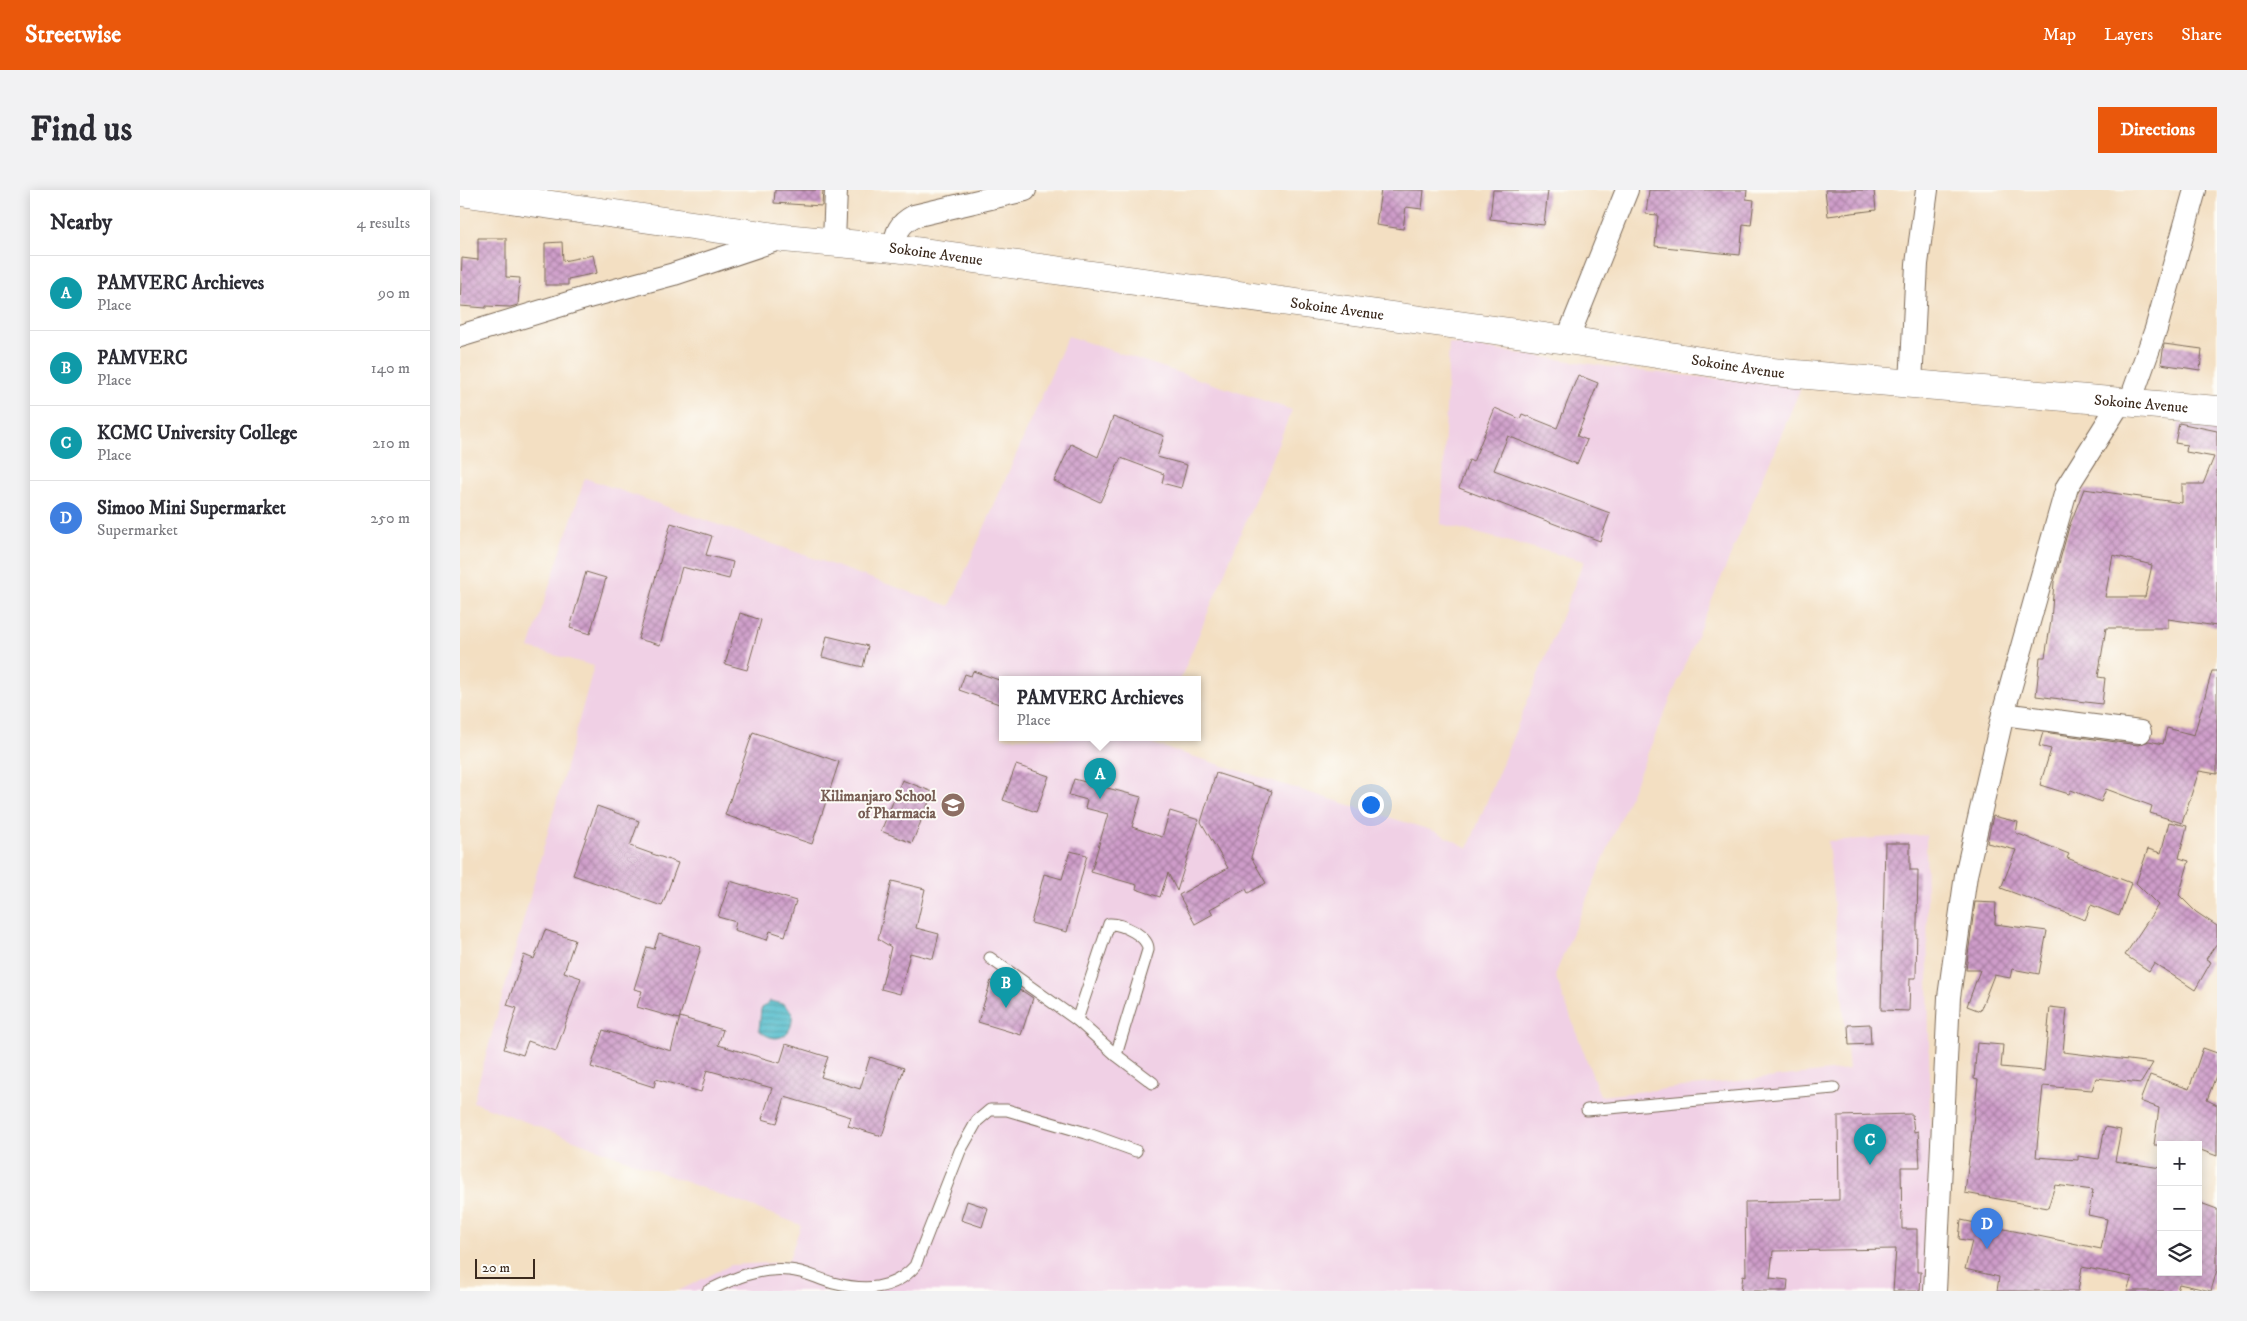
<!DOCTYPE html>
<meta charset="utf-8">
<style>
:root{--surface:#fff;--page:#f2f2f3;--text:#2b2b33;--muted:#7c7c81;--line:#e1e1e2;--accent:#ea580c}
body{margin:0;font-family:"IM FELL DW Pica",serif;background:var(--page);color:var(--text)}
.controls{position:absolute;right:15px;bottom:15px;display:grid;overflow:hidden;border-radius:0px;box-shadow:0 2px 12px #0003}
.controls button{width:45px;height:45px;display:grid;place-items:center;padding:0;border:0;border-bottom:1px solid var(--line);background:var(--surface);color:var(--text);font:25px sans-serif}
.scale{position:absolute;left:15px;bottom:12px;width:60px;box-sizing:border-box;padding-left:5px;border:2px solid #3b2a1e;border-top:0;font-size:14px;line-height:18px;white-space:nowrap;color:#3b2a1e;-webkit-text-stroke:4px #fdfcf7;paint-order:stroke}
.you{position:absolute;left:910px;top:614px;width:18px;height:18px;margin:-12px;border:4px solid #fff;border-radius:50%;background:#1a73e8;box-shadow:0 0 0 8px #1a73e833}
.badge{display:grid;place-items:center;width:32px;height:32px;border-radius:50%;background:var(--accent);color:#fff;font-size:16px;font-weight:700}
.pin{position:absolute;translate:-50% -41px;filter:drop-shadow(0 1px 2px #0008)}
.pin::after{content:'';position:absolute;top:26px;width:18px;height:15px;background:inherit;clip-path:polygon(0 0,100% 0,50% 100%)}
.popup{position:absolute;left:539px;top:486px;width:202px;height:65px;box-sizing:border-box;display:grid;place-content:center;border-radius:0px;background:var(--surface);filter:drop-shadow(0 1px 4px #0005);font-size:16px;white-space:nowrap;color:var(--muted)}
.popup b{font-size:19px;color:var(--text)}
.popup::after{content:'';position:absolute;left:50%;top:100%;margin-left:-10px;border:10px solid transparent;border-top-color:var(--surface)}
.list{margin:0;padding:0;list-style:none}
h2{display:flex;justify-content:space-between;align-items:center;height:65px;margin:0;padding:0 20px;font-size:21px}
h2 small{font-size:16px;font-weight:400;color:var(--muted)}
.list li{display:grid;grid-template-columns:32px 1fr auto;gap:15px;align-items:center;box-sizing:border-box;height:75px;padding:0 20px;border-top:1px solid var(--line)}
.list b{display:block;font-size:19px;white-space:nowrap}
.list p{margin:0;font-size:16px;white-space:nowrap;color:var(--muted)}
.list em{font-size:16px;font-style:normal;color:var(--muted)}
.icon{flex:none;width:28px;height:28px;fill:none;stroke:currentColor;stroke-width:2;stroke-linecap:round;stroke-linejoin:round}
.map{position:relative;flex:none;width:1757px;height:1101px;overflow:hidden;border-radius:0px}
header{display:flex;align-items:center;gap:30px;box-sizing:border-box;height:70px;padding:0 25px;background:var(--accent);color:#fff}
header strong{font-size:24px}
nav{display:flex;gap:28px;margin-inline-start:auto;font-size:18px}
.intro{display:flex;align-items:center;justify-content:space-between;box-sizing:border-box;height:120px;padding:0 30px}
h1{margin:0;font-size:35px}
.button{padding:12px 22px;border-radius:0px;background:var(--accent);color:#fff;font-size:18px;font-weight:700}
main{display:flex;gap:30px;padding:0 30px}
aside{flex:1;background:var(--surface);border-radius:0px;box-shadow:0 2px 12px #0003}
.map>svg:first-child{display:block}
</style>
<header>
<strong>Streetwise</strong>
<nav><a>Map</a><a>Layers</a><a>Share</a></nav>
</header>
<div class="intro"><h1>Find us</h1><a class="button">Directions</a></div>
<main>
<aside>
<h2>Nearby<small>4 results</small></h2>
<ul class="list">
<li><span class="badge" style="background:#0f9aa8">A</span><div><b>PAMVERC Archieves</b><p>Place</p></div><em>90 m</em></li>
<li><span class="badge" style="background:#0f9aa8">B</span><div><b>PAMVERC</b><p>Place</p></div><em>140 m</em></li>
<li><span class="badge" style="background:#0f9aa8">C</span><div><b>KCMC University College</b><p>Place</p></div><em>210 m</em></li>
<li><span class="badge" style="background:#3f7fe0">D</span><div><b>Simoo Mini Supermarket</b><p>Supermarket</p></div><em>250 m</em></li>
</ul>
</aside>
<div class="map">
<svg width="1757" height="1101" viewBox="0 0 1757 1101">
<defs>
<pattern id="water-rules" width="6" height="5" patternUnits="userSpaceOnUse" patternTransform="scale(1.25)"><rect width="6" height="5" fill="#4ebaca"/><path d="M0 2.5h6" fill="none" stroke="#4297a3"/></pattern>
<pattern id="building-cross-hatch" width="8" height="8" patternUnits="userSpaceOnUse" patternTransform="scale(1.25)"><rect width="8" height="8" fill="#ce9cc9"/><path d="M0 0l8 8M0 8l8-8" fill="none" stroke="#a87fa3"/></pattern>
</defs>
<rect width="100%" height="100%" fill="#fdfcf7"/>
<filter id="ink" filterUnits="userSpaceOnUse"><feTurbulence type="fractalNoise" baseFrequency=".02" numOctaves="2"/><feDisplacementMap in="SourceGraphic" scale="10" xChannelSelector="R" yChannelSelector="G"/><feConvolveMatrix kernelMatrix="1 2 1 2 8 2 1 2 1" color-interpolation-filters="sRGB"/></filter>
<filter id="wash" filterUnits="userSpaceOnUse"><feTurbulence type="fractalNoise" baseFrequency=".0096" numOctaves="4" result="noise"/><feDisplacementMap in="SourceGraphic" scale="20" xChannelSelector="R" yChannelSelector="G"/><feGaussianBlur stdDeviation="1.12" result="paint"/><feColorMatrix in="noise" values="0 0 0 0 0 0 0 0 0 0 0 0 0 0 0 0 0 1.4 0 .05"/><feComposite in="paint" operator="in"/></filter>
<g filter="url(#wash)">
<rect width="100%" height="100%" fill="#f3dfc2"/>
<path fill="#f0d0e5" d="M 608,146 L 832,220 L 720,490 L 542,490 L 542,548 L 696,548 L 693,554 L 977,642 L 1008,658 L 1124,371 L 981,334 L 989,153 L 1171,180 L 1341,197 L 1095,785 L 1140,906 L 1389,879 L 1368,651 L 1466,645 L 1471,989 L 1470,1101 L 218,1101 L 271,1075 L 328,1072 L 341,1035 L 13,912 L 134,476 L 69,458 L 125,288 L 490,416 Z"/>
<path fill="url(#water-rules)" stroke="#447274" d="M 310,811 L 324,814 L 332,822 C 335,845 317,857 299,840 L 301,819 Z"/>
<g id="blocks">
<g fill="url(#building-cross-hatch)" fill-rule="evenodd">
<path d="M 315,0 L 363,0 L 362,16 L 314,13 Z"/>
<path d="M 921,0 L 964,0 L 962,19 L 946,17 L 943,39 L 916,35 Z"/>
<path d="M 1033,0 L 1088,0 L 1084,35 L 1030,29 Z"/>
<path d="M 1189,0 L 1287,0 L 1286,9 L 1294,10 L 1291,35 L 1283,34 L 1280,65 L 1195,56 L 1198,25 L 1186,24 Z"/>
<path d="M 1365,0 L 1414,0 L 1416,20 L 1368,26 Z"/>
<path d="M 18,48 L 46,48 L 46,87 L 60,88 L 58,115 L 50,117 L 26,116 L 26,118 L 0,116 L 2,68 L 18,70 Z"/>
<path d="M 102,52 L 103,71 L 133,65 L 137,83 L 108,89 L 108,95 L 85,95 L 85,53 Z"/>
<path d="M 1704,154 L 1742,159 L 1740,180 L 1701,174 Z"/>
<path d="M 1118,185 L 1138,193 L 1117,246 L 1127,250 L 1117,274 L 1048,246 L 1034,280 L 1150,323 L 1140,351 L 999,298 L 1009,270 L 1013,272 L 1035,218 L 1060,229 L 1062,224 L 1097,238 Z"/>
<path d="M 653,227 L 704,246 L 697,267 L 727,275 L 721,298 L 702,293 L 704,284 L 661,268 L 640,312 L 594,291 L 611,254 L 638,267 Z"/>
<path d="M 1719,233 L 1757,241 L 1757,436 L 1708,429 L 1708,438 L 1646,438 L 1638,487 L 1645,488 L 1642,514 L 1576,506 L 1580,467 L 1585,467 L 1591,431 L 1594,392 L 1609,337 L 1624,299 L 1722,313 L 1722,294 L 1743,294 L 1754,267 L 1726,262 L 1727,255 L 1715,253 ZM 1653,365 L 1692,375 L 1685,407 L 1645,407 Z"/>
<path d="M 211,333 L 252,346 L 246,365 L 273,372 L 269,389 L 222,377 L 200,455 L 178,449 Z"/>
<path d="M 126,382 L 146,388 L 130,444 L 110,438 Z"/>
<path d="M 280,423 L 301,430 L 287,480 L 265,474 Z"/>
<path d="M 367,446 L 408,456 L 403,477 L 362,467 Z"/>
<path d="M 513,481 L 542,491 L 542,515 L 499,500 L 505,484 L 511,486 Z"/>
<path d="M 1752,481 L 1757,481 L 1757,584 L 1739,581 L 1722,633 L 1690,623 L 1692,616 L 1646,599 L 1641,612 L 1611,600 L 1609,604 L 1580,595 L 1591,559 L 1579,556 L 1583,542 L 1678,555 L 1689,551 L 1703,554 L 1707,538 L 1734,545 Z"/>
<path d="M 293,542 L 379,572 L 352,654 L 265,625 Z"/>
<path d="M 556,575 L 589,586 L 576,622 L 543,610 Z"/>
<path d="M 756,583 L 812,601 L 791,667 L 806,693 L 788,703 L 786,699 L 750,719 L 753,724 L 735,734 L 719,705 L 768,678 L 741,632 Z"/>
<path d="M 614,589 L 681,607 L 672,637 L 702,647 L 710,621 L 739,630 L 717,701 L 708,683 L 700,707 L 676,699 L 677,695 L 631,682 L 648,624 L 625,618 L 627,610 L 609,605 Z"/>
<path d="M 442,590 L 473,602 L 452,653 L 421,641 Z"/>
<path d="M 137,616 L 179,631 L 170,656 L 218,673 L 202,716 L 113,685 Z"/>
<path d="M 1533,626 L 1558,632 L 1556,643 L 1609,664 L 1607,668 L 1671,693 L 1659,726 L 1631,715 L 1625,730 L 1541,698 L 1556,660 L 1527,653 Z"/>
<path d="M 1709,632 L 1727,636 L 1719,668 L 1729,671 L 1719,705 L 1736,722 L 1757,736 L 1757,753 L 1746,769 L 1751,772 L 1735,800 L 1694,773 L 1689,781 L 1665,765 L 1698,715 L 1676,693 L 1688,659 L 1701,663 Z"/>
<path d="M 1425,653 L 1450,653 L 1450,680 L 1458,680 L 1456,788 L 1450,788 L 1449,821 L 1421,820 Z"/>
<path d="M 610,661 L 627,665 L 607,742 L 571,733 L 584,684 L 602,689 Z"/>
<path d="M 270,691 L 336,711 L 325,746 L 310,741 L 307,750 L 274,740 L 276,732 L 258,727 Z"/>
<path d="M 432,691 L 465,699 L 456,738 L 479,744 L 473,769 L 450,763 L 440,804 L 421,799 L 431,757 L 418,749 Z"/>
<path d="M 1515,712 L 1536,713 L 1535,734 L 1587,741 L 1579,784 L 1552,779 L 1550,788 L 1534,785 L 1520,821 L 1507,816 L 1520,780 L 1506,780 Z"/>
<path d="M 85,740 L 115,750 L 104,782 L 121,788 L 96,861 L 68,851 L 63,865 L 44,859 L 57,818 L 47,815 L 64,765 L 74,769 Z"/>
<path d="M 199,744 L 241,757 L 219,829 L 177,817 L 182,801 L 174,799 L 187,757 L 194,759 Z"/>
<path d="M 531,791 L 564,802 L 573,808 L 561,845 L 518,832 Z"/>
<path d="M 1590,817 L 1607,819 L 1603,862 L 1693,873 L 1681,893 L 1636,888 L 1632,900 L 1583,896 L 1576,967 L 1618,970 L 1618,966 L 1639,969 L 1645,937 L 1661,940 L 1655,971 L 1701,978 L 1699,1015 L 1701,1016 L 1701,1082 L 1738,1082 L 1738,1012 L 1757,1019 L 1757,1080 L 1751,1101 L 1719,1094 L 1717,1101 L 1667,1101 L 1672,1087 L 1622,1077 L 1618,1101 L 1537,1101 L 1539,1087 L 1505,1079 L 1512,1051 L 1499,1049 L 1501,1030 L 1641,1059 L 1647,1029 L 1628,1025 L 1633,1000 L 1595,995 L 1588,1018 L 1505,1003 L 1518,890 L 1514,889 L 1517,853 L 1543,855 L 1541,877 L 1584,881 Z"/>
<path d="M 220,827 L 263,840 L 258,855 L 320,873 L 326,854 L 368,867 L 361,887 L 400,899 L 410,867 L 444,878 L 422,946 L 388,936 L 391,927 L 325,907 L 317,933 L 302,929 L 312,898 L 247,880 L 241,902 L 196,889 L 194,897 L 131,877 L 143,840 L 211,861 Z"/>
<path d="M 1410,834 L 1411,854 L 1389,855 L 1388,835 Z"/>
<path d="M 1743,858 L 1757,863 L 1757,883 L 1747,910 L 1757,915 L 1757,966 L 1738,959 L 1738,955 L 1694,955 L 1699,918 L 1680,911 L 1690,885 L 1729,899 Z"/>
<path d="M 1452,924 L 1454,942 L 1458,941 L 1460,977 L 1441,977 L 1442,1039 L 1457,1039 L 1457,1082 L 1461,1082 L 1460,1101 L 1433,1101 L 1436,1059 L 1313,1061 L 1310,1088 L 1328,1090 L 1327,1101 L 1281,1101 L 1283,1085 L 1286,1086 L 1285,1012 L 1379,1010 L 1378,926 Z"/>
<path d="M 507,1011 L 528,1018 L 522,1037 L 501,1030 Z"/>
</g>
</g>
</g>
<g filter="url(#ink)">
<use href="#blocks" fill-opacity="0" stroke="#7b6957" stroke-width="1"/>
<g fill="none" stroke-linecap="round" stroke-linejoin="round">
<defs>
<g id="service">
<path d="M 530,768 L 617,830 L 656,865 L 693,893"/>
<path d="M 617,830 L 649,734 C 661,733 689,746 688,760 L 656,865"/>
<path d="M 1127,920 L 1374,898"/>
<path d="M 248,1101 C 274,1088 299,1077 329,1080 C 345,1081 358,1089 373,1093 C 404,1101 433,1101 455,1076 L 500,961 L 517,931 L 530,920 L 547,920 L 626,943 L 676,961"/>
</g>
<g id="minor">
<path d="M 374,51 L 376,0"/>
<path d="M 434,58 C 436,42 439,34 454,26 L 565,0"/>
<path d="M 0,146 L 125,108 L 214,84 L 322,48"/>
<path d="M 1107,150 L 1167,0"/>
<path d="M 1451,194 L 1457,74 L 1467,0"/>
<path d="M 1670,212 L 1696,139 L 1735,0"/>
<path d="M 1543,524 L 1680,542"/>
<path d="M 1475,1101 L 1489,807 L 1506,685 L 1543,524 L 1607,297 L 1661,211"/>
</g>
<g id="tertiary">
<path id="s1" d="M 0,2 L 323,48 L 434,58 L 1107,150 L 1312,182 L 1757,220"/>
</g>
</defs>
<use href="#service" stroke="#7b6957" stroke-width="13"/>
<use href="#minor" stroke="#7b6957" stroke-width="24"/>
<use href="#tertiary" stroke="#7b6957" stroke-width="29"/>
<use href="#service" stroke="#fff" stroke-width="11"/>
<use href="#minor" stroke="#fff" stroke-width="22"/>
<use href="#tertiary" stroke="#fff" stroke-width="28"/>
</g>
</g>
<defs>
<symbol id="school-disc" viewBox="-11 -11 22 22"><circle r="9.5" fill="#8d6e63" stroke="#fdfcf7"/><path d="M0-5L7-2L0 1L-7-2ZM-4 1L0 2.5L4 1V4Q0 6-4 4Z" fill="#fff"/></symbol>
</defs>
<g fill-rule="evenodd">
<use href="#school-disc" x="479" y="601" width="28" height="28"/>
</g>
<g text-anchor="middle" stroke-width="4" stroke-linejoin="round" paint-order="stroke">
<g font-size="15" fill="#3b2a1e" stroke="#fdfcf7">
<text dy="5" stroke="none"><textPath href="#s1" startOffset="480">Sokoine Avenue</textPath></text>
<text dy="5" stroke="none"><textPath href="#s1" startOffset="885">Sokoine Avenue</textPath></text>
<text dy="5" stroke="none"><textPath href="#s1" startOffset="1290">Sokoine Avenue</textPath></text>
<text dy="5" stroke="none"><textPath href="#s1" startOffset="1695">Sokoine Avenue</textPath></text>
</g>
<g font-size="15" font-weight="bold" fill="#785e54" stroke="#fdfcf7" text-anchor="end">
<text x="476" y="611">Kilimanjaro School<tspan x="476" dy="17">of Pharmacia</tspan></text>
</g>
</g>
</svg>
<div class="controls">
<button>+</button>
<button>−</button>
<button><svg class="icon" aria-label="layers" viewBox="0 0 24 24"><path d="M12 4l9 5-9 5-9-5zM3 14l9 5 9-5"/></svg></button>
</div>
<div class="scale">20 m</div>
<div class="you"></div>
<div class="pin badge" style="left:640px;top:609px;background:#0f9aa8">A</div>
<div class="popup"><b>PAMVERC Archieves</b>Place</div>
<div class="pin badge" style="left:546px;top:818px;background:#0f9aa8">B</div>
<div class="pin badge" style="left:1410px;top:975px;background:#0f9aa8">C</div>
<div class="pin badge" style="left:1527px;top:1059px;background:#3f7fe0">D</div>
</div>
</main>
